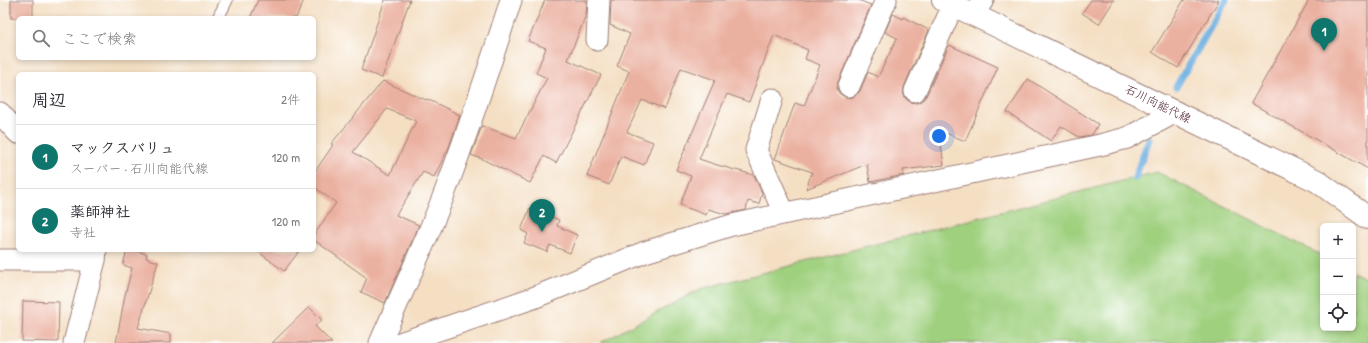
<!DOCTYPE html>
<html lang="ja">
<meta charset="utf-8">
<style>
:root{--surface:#fff;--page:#f2f2f3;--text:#2b2b33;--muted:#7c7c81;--line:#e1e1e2;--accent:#0f766e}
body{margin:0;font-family:"Patrick Hand","Klee One",sans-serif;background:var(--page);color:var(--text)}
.controls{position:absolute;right:12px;bottom:12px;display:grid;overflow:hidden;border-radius:6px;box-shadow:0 2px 6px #0003}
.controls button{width:36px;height:36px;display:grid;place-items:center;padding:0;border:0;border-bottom:1px solid var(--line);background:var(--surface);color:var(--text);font:20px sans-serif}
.you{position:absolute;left:939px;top:136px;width:14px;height:14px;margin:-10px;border:3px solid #fff;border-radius:50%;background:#1a73e8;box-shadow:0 0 0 6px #1a73e833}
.badge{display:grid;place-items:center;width:26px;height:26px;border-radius:50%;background:var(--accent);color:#fff;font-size:13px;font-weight:700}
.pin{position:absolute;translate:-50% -33px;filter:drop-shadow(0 1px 2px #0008)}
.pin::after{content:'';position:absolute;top:21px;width:14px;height:12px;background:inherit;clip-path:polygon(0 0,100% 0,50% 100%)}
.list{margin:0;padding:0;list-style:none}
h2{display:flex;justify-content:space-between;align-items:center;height:52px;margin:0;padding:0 16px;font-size:17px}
h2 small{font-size:13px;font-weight:400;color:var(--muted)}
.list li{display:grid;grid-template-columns:26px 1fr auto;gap:12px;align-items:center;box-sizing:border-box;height:64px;padding:0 16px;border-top:1px solid var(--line)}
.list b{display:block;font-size:15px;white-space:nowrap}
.list p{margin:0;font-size:13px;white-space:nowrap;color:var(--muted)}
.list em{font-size:13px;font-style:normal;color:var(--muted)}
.icon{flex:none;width:22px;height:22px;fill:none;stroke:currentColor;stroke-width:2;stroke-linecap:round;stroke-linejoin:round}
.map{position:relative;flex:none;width:1368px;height:343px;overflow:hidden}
.search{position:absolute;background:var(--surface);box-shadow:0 2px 6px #0003;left:16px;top:16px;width:300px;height:44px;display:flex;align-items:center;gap:10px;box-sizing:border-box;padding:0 14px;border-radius:6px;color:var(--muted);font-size:15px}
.panel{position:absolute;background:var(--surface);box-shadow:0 2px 6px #0003;left:16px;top:72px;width:300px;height:180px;border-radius:6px}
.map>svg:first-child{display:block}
</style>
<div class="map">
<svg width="1368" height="343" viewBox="0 0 1368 343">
<rect width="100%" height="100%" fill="#fff"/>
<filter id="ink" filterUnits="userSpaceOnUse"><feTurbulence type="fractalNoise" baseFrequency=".025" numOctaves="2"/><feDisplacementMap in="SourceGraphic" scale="8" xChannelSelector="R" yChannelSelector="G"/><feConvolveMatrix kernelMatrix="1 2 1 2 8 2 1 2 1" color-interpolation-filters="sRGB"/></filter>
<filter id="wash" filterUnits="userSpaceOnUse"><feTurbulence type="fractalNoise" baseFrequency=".012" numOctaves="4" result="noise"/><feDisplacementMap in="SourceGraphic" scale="16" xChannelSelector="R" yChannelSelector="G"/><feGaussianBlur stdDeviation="0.9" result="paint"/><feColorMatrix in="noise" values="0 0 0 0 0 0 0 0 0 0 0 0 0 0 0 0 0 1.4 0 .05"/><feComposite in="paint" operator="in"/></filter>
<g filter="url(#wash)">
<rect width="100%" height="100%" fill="#f4dfc3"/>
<path fill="#9fd07e" stroke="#747854" d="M 1157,172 L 1323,256 L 1323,328 L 1353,328 L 1353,272 L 1368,279 L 1368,343 L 600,343 L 700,289 Z"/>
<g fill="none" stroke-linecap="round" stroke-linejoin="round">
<g stroke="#6db0e2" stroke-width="7">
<path d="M 1176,87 L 1226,0"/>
<path d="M 1135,178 L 1149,139"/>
</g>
</g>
<g id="blocks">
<g fill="#ebb1a0" fill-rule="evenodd">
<rect x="11" y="0" width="22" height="18"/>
<path d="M 258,0 L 304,0 L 296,18 L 250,18 Z"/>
<path d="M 385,0 L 410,0 L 382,78 L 361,70 Z"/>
<path d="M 545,0 L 587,0 L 586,15 L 568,60 L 601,75 L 556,163 L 544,156 L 530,183 L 482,159 L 471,155 L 482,126 L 516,138 L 547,78 L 536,73 L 546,48 L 528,41 Z"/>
<path d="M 611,0 L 858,0 L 871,5 L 838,82 L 837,88 L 839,93 L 845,97 L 851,98 L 856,95 L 860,91 L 868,72 L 878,77 L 897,38 L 885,32 L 893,14 L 903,19 L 903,17 L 929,30 L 904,87 L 903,93 L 905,98 L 910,102 L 917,103 L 922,101 L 926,96 L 949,45 L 998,67 L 965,141 L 939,130 L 944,165 L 903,170 L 904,175 L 870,182 L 867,164 L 806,189 L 812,172 L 775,159 L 795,103 L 804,106 L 820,65 L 805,59 L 808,50 L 774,35 L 749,102 L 727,94 L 699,159 L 717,165 L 754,175 L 762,193 L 759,204 L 748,201 L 746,210 L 726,214 L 708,209 L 706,215 L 680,205 L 691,176 L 676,170 L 715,80 L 681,68 L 665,109 L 642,100 L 627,132 L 653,142 L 644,165 L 621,156 L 609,185 L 587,176 L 629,71 L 617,66 L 630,34 L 610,25 Z"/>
<path d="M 1091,0 L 1114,0 L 1099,24 L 1082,13 Z"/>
<path d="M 1184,0 L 1219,0 L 1178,68 L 1152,52 Z"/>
<path d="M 1309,0 L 1368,0 L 1368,169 L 1251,103 Z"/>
<path d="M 1028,79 L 1098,124 L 1092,135 L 1079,137 L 1061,126 L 1051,141 L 1007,112 Z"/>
<path d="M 383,81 L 426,100 L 427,99 L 460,115 L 449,147 L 434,177 L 423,172 L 396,215 L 419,225 L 385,303 L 361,292 L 367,278 L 314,240 L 314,235 L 336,203 L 314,187 L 314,173 L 333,145 L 331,144 ZM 387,109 L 416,121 L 390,175 L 353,152 Z"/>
<path d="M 530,208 L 559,220 L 557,226 L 577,235 L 570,253 L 550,245 L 547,252 L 524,243 L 528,234 L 521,230 Z"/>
<path d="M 127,250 L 133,250 L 147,254 L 146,258 L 158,262 L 138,328 L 171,334 L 171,343 L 116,343 L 125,295 L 132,268 L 123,265 Z"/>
<path d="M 256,250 L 300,250 L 284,271 Z"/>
<path d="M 23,301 L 59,302 L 58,342 L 22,341 Z"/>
<path d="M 309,307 L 322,320 L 315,326 L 332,343 L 272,343 Z"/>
</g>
</g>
</g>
<g filter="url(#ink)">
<use href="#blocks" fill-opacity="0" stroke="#9f7f77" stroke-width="1"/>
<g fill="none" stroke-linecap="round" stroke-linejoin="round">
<defs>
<path id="lane" d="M 218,18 L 227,0"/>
<g id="street">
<path d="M 973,15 L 983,0"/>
<path d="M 597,40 L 599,0"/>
<path d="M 849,86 L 886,0"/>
<path d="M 915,91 L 953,5"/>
<path d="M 772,99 L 756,150 L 784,213"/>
<path d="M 0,113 L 18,133"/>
<path d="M 0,260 L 95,260"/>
<path d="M 74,343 L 95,260 L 96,250"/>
<path d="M 380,343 C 403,290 428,238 448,184 C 471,123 491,62 511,0"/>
<path d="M 400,343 L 533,298 L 645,252 L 732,225 L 1100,145 L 1127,138 L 1176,112"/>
</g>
<path id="secondary" d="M 943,0 L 1317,181 L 1368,218"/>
</defs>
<use href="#lane" stroke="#9f7f77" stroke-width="13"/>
<use href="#street" stroke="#9f7f77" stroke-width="23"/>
<use href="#secondary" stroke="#9f7f77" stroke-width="24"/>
<use href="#lane" stroke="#fff" stroke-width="11"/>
<use href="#street" stroke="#fff" stroke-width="21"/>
<use href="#secondary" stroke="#fff" stroke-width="22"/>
</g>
</g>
<g text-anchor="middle" stroke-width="3.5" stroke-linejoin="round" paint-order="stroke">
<g font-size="12" fill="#4a1f2b" stroke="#fff">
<text transform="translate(1158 104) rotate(26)" y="4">石川向能代線</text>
</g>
</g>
</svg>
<div class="controls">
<button>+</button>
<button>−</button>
<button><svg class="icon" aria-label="locate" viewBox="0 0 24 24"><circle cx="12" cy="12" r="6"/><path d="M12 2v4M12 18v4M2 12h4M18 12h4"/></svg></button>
</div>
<div class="you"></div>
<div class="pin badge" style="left:1324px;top:51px">1</div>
<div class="pin badge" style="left:542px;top:232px">2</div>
<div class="search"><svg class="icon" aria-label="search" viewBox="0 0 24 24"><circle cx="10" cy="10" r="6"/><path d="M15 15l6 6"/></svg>ここで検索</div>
<section class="panel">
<h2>周辺<small>2件</small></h2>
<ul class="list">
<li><span class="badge">1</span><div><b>マックスバリュ</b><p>スーパー · 石川向能代線</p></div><em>120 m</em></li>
<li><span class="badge">2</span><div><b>薬師神社</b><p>寺社</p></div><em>120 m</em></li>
</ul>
</section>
</div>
